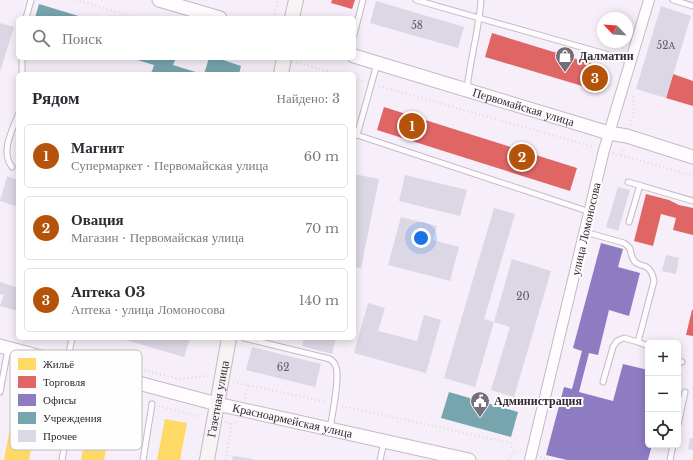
<!DOCTYPE html>
<html lang="ru">
<meta charset="utf-8">
<style>
:root{--surface:#fff;--page:#f7f7f7;--text:#2b2b33;--muted:#7c7c81;--line:#e1e1e2;--accent:#b45309}
body{margin:0;font-family:"Libre Baskerville",serif;background:var(--page);color:var(--text)}
.controls{position:absolute;right:12px;bottom:12px;display:grid;overflow:hidden;border-radius:6px;box-shadow:0 2px 10px #0003}
.controls button{width:36px;height:36px;display:grid;place-items:center;padding:0;border:0;border-bottom:1px solid var(--line);background:var(--surface);color:var(--text);font:20px sans-serif}
.compass{position:absolute;left:597px;top:12px;width:36px;height:36px;border-radius:50%;background:var(--surface);box-shadow:0 2px 10px #0003;rotate:295deg}
.you{position:absolute;left:421px;top:238px;width:14px;height:14px;margin:-10px;border:3px solid #fff;border-radius:50%;background:#1a73e8;box-shadow:0 0 0 6px #1a73e833}
.badge{display:grid;place-items:center;width:26px;height:26px;border-radius:50%;background:var(--accent);color:#fff;font-size:13px;font-weight:700}
.pin{position:absolute;translate:-50% -50%;border:2px solid #fff;box-shadow:0 1px 4px #0006}
.list{margin:0;padding:0;list-style:none}
h2{display:flex;justify-content:space-between;align-items:center;height:52px;margin:0;padding:0 16px;font-size:17px}
h2 small{font-size:13px;font-weight:400;color:var(--muted)}
.list li{display:grid;grid-template-columns:26px 1fr auto;gap:12px;align-items:center;box-sizing:border-box;height:64px;margin:0 8px 8px;padding:0 8px;border:1px solid var(--line);border-radius:6px}
.list b{display:block;font-size:15px;white-space:nowrap}
.list p{margin:0;font-size:13px;white-space:nowrap;color:var(--muted)}
.list em{font-size:13px;font-style:normal;color:var(--muted)}
.icon{flex:none;width:22px;height:22px;fill:none;stroke:currentColor;stroke-width:2;stroke-linecap:round;stroke-linejoin:round}
.map{position:relative;flex:none;width:693px;height:460px;overflow:hidden}
.search{position:absolute;background:var(--surface);box-shadow:0 2px 10px #0003;left:16px;top:16px;width:340px;height:44px;display:flex;align-items:center;gap:10px;box-sizing:border-box;padding:0 14px;border-radius:6px;color:var(--muted);font-size:15px}
.panel{position:absolute;background:var(--surface);box-shadow:0 2px 10px #0003;left:16px;top:72px;width:340px;height:268px;border-radius:6px}
.map>svg:first-child{display:block}
</style>
<div class="map">
<svg width="693" height="460" viewBox="0 0 693 460">
<rect width="100%" height="100%" fill="#f6eef8"/>
<g fill="#ffd966">
<path d="M 19,381 L 43,385 L 29,460 L 4,460 Z"/>
<path d="M 93,398 L 115,402 L 104,460 L 81,460 Z"/>
<path d="M 165,419 L 187,423 L 180,460 L 157,460 Z"/>
</g>
<g fill="#e06666">
<path d="M 332,0 L 355,0 L 352,9 L 331,3 Z"/>
<path d="M 492,33 L 606,68 L 599,91 L 485,57 Z"/>
<path d="M 673,74 L 693,81 L 693,106 L 666,98 Z"/>
<path d="M 384,107 L 577,168 L 570,191 L 377,130 Z"/>
<path d="M 646,194 L 669,200 L 679,205 L 693,208 L 693,235 L 673,230 L 676,218 L 661,214 L 653,246 L 634,241 Z"/>
<path d="M 692,310 L 693,310 L 693,336 L 686,335 Z"/>
</g>
<path fill="#8e7cc3" d="M 601,243 L 623,249 L 618,267 L 640,273 L 629,316 L 609,310 L 598,355 L 589,353 L 579,392 L 613,401 L 623,364 L 648,370 L 648,445 L 652,445 L 648,460 L 567,460 L 546,455 L 564,387 L 572,389 L 582,351 L 573,348 Z"/>
<g fill="#76a5af">
<path d="M 39,4 L 85,18 L 35,18 Z"/>
<path d="M 131,58 L 176,58 L 173,65 L 202,74 L 151,74 L 154,65 Z"/>
<path d="M 209,58 L 217,58 L 241,66 L 239,74 L 204,74 Z"/>
<path d="M 449,392 L 518,412 L 511,437 L 441,418 Z"/>
</g>
<g fill="#dcd7e4">
<path d="M 376,1 L 464,27 L 458,48 L 370,23 Z"/>
<path d="M 661,6 L 691,16 L 666,98 L 636,89 Z"/>
<path d="M 0,23 L 14,27 L 0,72 Z"/>
<path d="M 354,174 L 379,179 L 361,268 L 354,267 Z"/>
<path d="M 405,175 L 467,190 L 460,216 L 399,201 Z"/>
<path d="M 7,176 L 18,180 L 18,207 L 0,201 Z"/>
<path d="M 618,187 L 630,190 L 618,231 L 606,227 Z"/>
<path d="M 494,208 L 515,214 L 484,319 L 494,322 L 475,387 L 444,378 Z"/>
<path d="M 401,217 L 437,226 L 433,240 L 459,247 L 450,281 L 388,265 Z"/>
<path d="M 666,255 L 679,258 L 676,274 L 662,271 Z"/>
<path d="M 512,259 L 551,271 L 514,397 L 491,390 L 510,327 L 494,322 Z"/>
<path d="M 0,282 L 18,288 L 18,311 L 0,306 L 4,295 L 0,294 Z"/>
<path d="M 368,303 L 385,308 L 378,331 L 417,341 L 424,315 L 441,320 L 426,373 L 354,353 Z"/>
<path d="M 119,338 L 190,338 L 184,357 Z"/>
<path d="M 304,338 L 336,338 L 332,354 L 302,346 Z"/>
<path d="M 252,347 L 321,364 L 315,387 L 246,370 Z"/>
<path d="M 690,438 L 693,438 L 693,450 L 688,449 Z"/>
<path d="M 233,456 L 253,459 L 253,460 L 232,460 Z"/>
</g>
<g fill="none" stroke-linecap="round" stroke-linejoin="round">
<defs>
<g id="service">
<path d="M 416,0 L 630,61"/>
<path d="M 673,0 L 693,6"/>
<path d="M 26,18 L 31,0"/>
<path d="M 354,35 L 363,0"/>
<path d="M 22,74 L 22,58"/>
<path d="M 467,89 C 470,59 479,30 481,0"/>
<path d="M 357,135 L 590,212"/>
<path d="M 355,136 L 357,135 L 377,64"/>
<path d="M 12,167 C 0,152 12,131 18,115"/>
<path d="M 628,182 L 693,201"/>
<path d="M 629,222 L 640,185"/>
<path d="M 585,232 L 624,243 C 633,249 629,251 633,259 C 638,270 650,259 654,281 L 638,342 L 624,338 L 617,341 L 613,347 L 603,382"/>
<path d="M 244,338 L 330,359 C 333,361 335,363 336,367 C 340,378 332,415 330,429"/>
<path d="M 638,342 L 648,346"/>
<path d="M 678,360 L 682,362"/>
<path d="M 67,363 L 72,338"/>
<path d="M 0,392 L 8,349"/>
<path d="M 678,425 L 685,392"/>
<path d="M 62,460 L 79,367"/>
<path d="M 143,460 L 152,404"/>
<path d="M 380,460 L 384,442"/>
<path d="M 670,460 L 673,445"/>
</g>
<path id="minor" d="M 530,460 L 604,150 L 649,0"/>
<g id="tertiary">
<path d="M 159,0 L 220,18"/>
<path id="s1" d="M 354,56 L 609,133 L 627,136 L 693,157"/>
<path id="s2" d="M 0,346 L 217,404 L 469,460"/>
</g>
<g id="secondary">
<path d="M 292,18 L 296,0"/>
<path d="M 281,74 L 284,58"/>
<path id="s3" d="M 207,460 L 229,338"/>
</g>
</defs>
<use href="#service" stroke="#c2bac4" stroke-width="7"/>
<use href="#minor" stroke="#c2bac4" stroke-width="12"/>
<use href="#tertiary" stroke="#c2bac4" stroke-width="15"/>
<use href="#secondary" stroke="#c2bac4" stroke-width="16"/>
<g stroke="#dcd9dc" stroke-width="2" stroke-dasharray="1 3" stroke-linecap="butt">
<path d="M 76,0 L 139,18"/>
<path d="M 273,18 L 278,0"/>
<path d="M 296,62 L 337,74"/>
<path d="M 354,79 L 363,81"/>
<path d="M 379,86 L 594,147"/>
<path d="M 630,125 L 634,111 L 633,94"/>
<path d="M 613,153 L 693,176"/>
<path d="M 621,155 L 623,147"/>
<path d="M 15,364 L 68,381"/>
<path d="M 121,365 L 180,379 L 209,376"/>
<path d="M 233,382 L 326,402"/>
<path d="M 84,386 L 145,402"/>
<path d="M 245,398 L 248,385"/>
<path d="M 159,406 L 201,417"/>
<path d="M 342,406 L 510,443 L 514,453"/>
<path d="M 225,422 L 232,424"/>
<path d="M 540,457 L 551,460"/>
<path d="M 226,460 L 232,424 L 238,422"/>
<path d="M 509,460 L 510,456 L 518,451 L 521,451"/>
</g>
<use href="#service" stroke="#fefcfe" stroke-width="5"/>
<use href="#minor" stroke="#fefcfe" stroke-width="10"/>
<use href="#tertiary" stroke="#fefcfe" stroke-width="13"/>
<use href="#secondary" stroke="#f8f4f5" stroke-width="14"/>
</g>
<defs>
<symbol id="shop-pin" viewBox="-11 -11 22 30"><path d="M0 17L-7.5 6A9.5 9.5 0 1 1 7.5 6Z" fill="#776d78" stroke="#fdfdfd"/><path d="M-5-2.5h2.3a2.7 3.5 0 0 1 5.4 0H5L5.5 6h-11ZM-1.5-2.5h3a1.5 2.3 0 0 0-3 0Z" fill="#fff"/></symbol>
<symbol id="civic-pin" viewBox="-11 -11 22 30"><path d="M0 17L-7.5 6A9.5 9.5 0 1 1 7.5 6Z" fill="#776d78" stroke="#fdfdfd"/><path d="M-.6-6.5H3V-4.5H.6V-3L4-1V1h2V6H-6V1h2V-1L-.6-3ZM-1.2 2.5V6h2.4V2.5Z" fill="#fff"/></symbol>
</defs>
<g fill-rule="evenodd">
<use href="#shop-pin" x="554" y="45" width="22" height="30"/>
<use href="#civic-pin" x="469" y="390" width="22" height="30"/>
</g>
<g text-anchor="middle" stroke-width="4" stroke-linejoin="round" paint-order="stroke">
<g font-size="10" fill="#605863">
<text x="417" y="29">58</text>
<text x="666" y="49">52А</text>
<text x="523" y="300">20</text>
<text x="283" y="371">62</text>
</g>
<g font-size="12" font-weight="bold" fill="#322833" stroke="#fdfdfd" text-anchor="start">
<text x="579" y="60">Далматин</text>
<text x="494" y="405">Администрация</text>
</g>
<g font-size="12" fill="#322833" stroke="#fdfdfd">
<text dy="4" stroke="none"><textPath href="#s1" startOffset="177">Первомайская улица</textPath></text>
<text transform="translate(586 229) rotate(-77)" y="4">улица Ломоносова</text>
<text dy="4" stroke="none"><textPath href="#s3" startOffset="62">Газетная улица</textPath></text>
<text dy="4" stroke="none"><textPath href="#s2" startOffset="302">Красноармейская улица</textPath></text>
</g>
</g>
<rect x="10" y="350" width="132" height="100" rx="6" fill="#fdfdfd" stroke="#c0bdc0" stroke-width="1"/>
<rect x="18" y="358" width="18" height="12" fill="#ffd966"/>
<rect x="18" y="376" width="18" height="12" fill="#e06666"/>
<rect x="18" y="394" width="18" height="12" fill="#8e7cc3"/>
<rect x="18" y="412" width="18" height="12" fill="#76a5af"/>
<rect x="18" y="430" width="18" height="12" fill="#dcd7e4"/>
<g font-size="11" fill="#322833">
<text x="43" y="368">Жильё</text>
<text x="43" y="386">Торговля</text>
<text x="43" y="404">Офисы</text>
<text x="43" y="422">Учреждения</text>
<text x="43" y="440">Прочее</text>
</g>
</svg>
<div class="controls">
<button>+</button>
<button>−</button>
<button><svg class="icon" aria-label="locate" viewBox="0 0 24 24"><circle cx="12" cy="12" r="6"/><path d="M12 2v4M12 18v4M2 12h4M18 12h4"/></svg></button>
</div>
<svg class="compass" viewBox="-18 -18 36 36"><path d="M0-13l5 13h-10z" fill="#e53935"/><path d="M0 13l5-13h-10z" fill="#7c7c81"/></svg>
<div class="you"></div>
<div class="pin badge" style="left:412px;top:126px">1</div>
<div class="pin badge" style="left:522px;top:157px">2</div>
<div class="pin badge" style="left:595px;top:78px">3</div>
<div class="search"><svg class="icon" aria-label="search" viewBox="0 0 24 24"><circle cx="10" cy="10" r="6"/><path d="M15 15l6 6"/></svg>Поиск</div>
<section class="panel">
<h2>Рядом<small>Найдено: 3</small></h2>
<ul class="list">
<li><span class="badge">1</span><div><b>Магнит</b><p>Супермаркет · Первомайская улица</p></div><em>60 m</em></li>
<li><span class="badge">2</span><div><b>Овация</b><p>Магазин · Первомайская улица</p></div><em>70 m</em></li>
<li><span class="badge">3</span><div><b>Аптека 03</b><p>Аптека · улица Ломоносова</p></div><em>140 m</em></li>
</ul>
</section>
</div>
